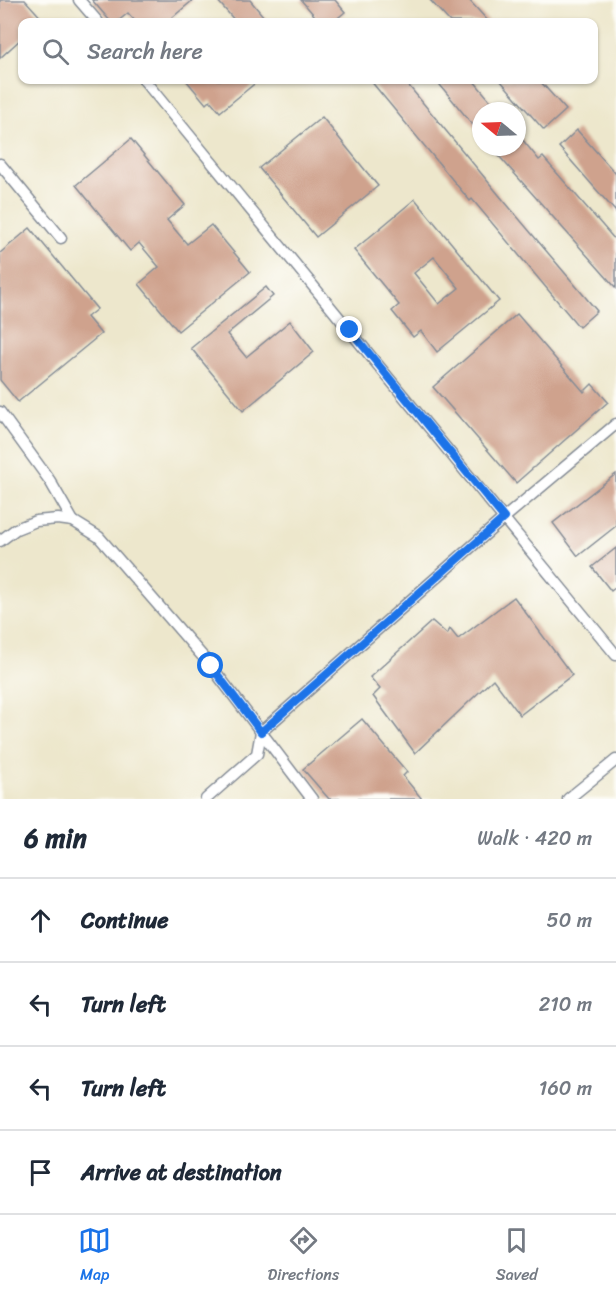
<!DOCTYPE html>
<meta charset="utf-8">
<style>
:root{--surface:#fff;--page:#f6f6f7;--text:#1f2937;--muted:#747a83;--line:#e0e1e3;--accent:#1a73e8}
body{margin:0;font-family:Sriracha,sans-serif;background:var(--page);color:var(--text)}
.compass{position:absolute;left:472px;top:102px;width:54px;height:54px;border-radius:50%;background:var(--surface);box-shadow:0 2px 4px #0004;rotate:289deg}
.stop{position:absolute;width:18px;height:18px;margin:-14px;border:4px solid #1a73e8;border-radius:50%;background:#fff}
.stop.end{background:#1a73e8;border-color:#fff;box-shadow:0 2px 6px #0008}
.list{margin:0;padding:0;list-style:none}
h2{display:flex;justify-content:space-between;align-items:center;height:78px;margin:0;padding:0 24px;font-size:26px}
h2 small{font-size:20px;font-weight:400;color:var(--muted)}
.list li{display:grid;grid-template-columns:39px 1fr auto;gap:18px;align-items:center;box-sizing:border-box;height:84px;padding:0 24px;border-top:2px solid var(--line)}
.list b{display:block;font-size:22px;white-space:nowrap}
.list em{font-size:20px;font-style:normal;color:var(--muted)}
.icon{flex:none;width:33px;height:33px;fill:none;stroke:currentColor;stroke-width:2;stroke-linecap:round;stroke-linejoin:round}
.map{position:relative;flex:none;width:616px;height:799px;overflow:hidden}
.search{position:absolute;background:var(--surface);box-shadow:0 2px 4px #0004;left:18px;right:18px;top:18px;height:66px;display:flex;align-items:center;gap:15px;box-sizing:border-box;padding:0 21px;border-radius:12px;color:var(--muted);font-size:22px}
.sheet{height:414px;background:var(--surface)}
nav{display:flex;justify-content:space-around;align-items:center;box-sizing:border-box;height:84px;border-top:2px solid var(--line);background:var(--surface);font-size:16px;color:var(--muted)}
nav a{display:grid;justify-items:center;gap:3px}
nav .on{color:var(--accent)}
.map>svg:first-child{display:block}
</style>
<div class="map">
<svg width="616" height="799" viewBox="0 0 616 799">
<rect width="100%" height="100%" fill="#fdfcf7"/>
<filter id="ink" filterUnits="userSpaceOnUse"><feTurbulence type="fractalNoise" baseFrequency=".0167" numOctaves="2"/><feDisplacementMap in="SourceGraphic" scale="12" xChannelSelector="R" yChannelSelector="G"/><feConvolveMatrix kernelMatrix="1 2 1 2 8 2 1 2 1" color-interpolation-filters="sRGB"/></filter>
<filter id="wash" filterUnits="userSpaceOnUse"><feTurbulence type="fractalNoise" baseFrequency=".008" numOctaves="4" result="noise"/><feDisplacementMap in="SourceGraphic" scale="24" xChannelSelector="R" yChannelSelector="G"/><feGaussianBlur stdDeviation="1.35" result="paint"/><feColorMatrix in="noise" values="0 0 0 0 0 0 0 0 0 0 0 0 0 0 0 0 0 1.4 0 .05"/><feComposite in="paint" operator="in"/></filter>
<g filter="url(#wash)">
<rect width="100%" height="100%" fill="#ede7cc"/>
<g id="blocks">
<g fill="#cfa28d" fill-rule="evenodd">
<path d="M 0,0 L 25,0 L 45,22 L 22,22 L 22,38 L 0,58 Z"/>
<path d="M 92,0 L 193,0 L 167,22 L 136,22 L 128,13 L 117,22 L 111,22 Z"/>
<path d="M 217,0 L 250,0 L 268,22 L 236,22 Z"/>
<path d="M 301,0 L 335,0 L 345,12 L 333,22 L 320,22 Z"/>
<path d="M 430,0 L 469,0 L 489,22 L 450,22 Z"/>
<path d="M 186,80 L 259,80 L 220,112 L 210,100 L 206,104 Z"/>
<path d="M 370,80 L 404,80 L 499,195 L 597,311 L 579,327 L 472,199 L 470,201 Z"/>
<path d="M 436,80 L 473,80 L 499,111 L 481,111 L 481,135 Z"/>
<path d="M 500,80 L 539,80 L 566,110 L 544,130 Z"/>
<path d="M 322,117 L 378,186 L 316,237 L 259,168 Z"/>
<path d="M 577,130 L 616,174 L 616,212 L 559,147 Z"/>
<path d="M 517,133 L 539,160 L 543,157 L 616,241 L 616,288 L 491,147 L 517,147 Z"/>
<path d="M 131,139 L 185,205 L 167,220 L 187,244 L 211,225 L 250,272 L 178,331 L 139,284 L 159,267 L 139,243 L 130,251 L 76,185 Z"/>
<path d="M 415,199 L 499,301 L 437,352 L 421,331 L 413,337 L 392,311 L 399,305 L 354,250 ZM 434,257 L 459,288 L 439,304 L 414,273 Z"/>
<path d="M 30,228 L 97,309 L 87,317 L 101,334 L 18,402 L 0,380 L 0,253 Z"/>
<path d="M 266,287 L 273,296 L 227,334 L 246,357 L 290,321 L 314,352 L 243,411 L 191,348 Z"/>
<path d="M 517,314 L 584,392 L 592,384 L 608,402 L 516,483 L 433,387 Z"/>
<path d="M 616,474 L 616,526 L 578,556 L 553,523 Z"/>
<path d="M 616,548 L 616,587 L 611,591 L 592,567 Z"/>
<path d="M 514,597 L 572,675 L 520,715 L 493,679 L 415,753 L 373,696 L 380,689 L 370,677 L 432,621 L 447,634 L 450,629 L 458,639 Z"/>
<path d="M 362,719 L 407,772 L 403,776 L 422,799 L 329,799 L 303,769 Z"/>
</g>
</g>
</g>
<g filter="url(#ink)">
<use href="#blocks" fill-opacity="0" stroke="#848b95" stroke-width="1.5"/>
<g fill="none" stroke-linecap="round" stroke-linejoin="round">
<defs>
<g id="minor">
<path d="M 79,0 L 98,22"/>
<path d="M 144,80 L 616,655"/>
<path d="M 0,164 L 61,238"/>
<path d="M 0,412 L 50,481 L 73,521"/>
<path d="M 0,541 L 16,529 L 36,521 L 58,519 L 73,521 L 99,537 L 211,666 L 312,799"/>
<path d="M 206,799 L 257,754 L 261,732 L 504,518 L 616,424"/>
<path d="M 568,799 L 616,760"/>
</g>
</defs>
<use href="#minor" stroke="#848b95" stroke-width="13"/>
<use href="#minor" stroke="#fff" stroke-width="10"/>
</g>
</g>
<g fill="none" stroke-linecap="round" stroke-linejoin="round" filter="url(#ink)">
<path stroke="#1a73e8" stroke-width="8" d="M 211,666 L 261,732 L 504,518 L 350,330"/>
</g>
</svg>
<svg class="compass" viewBox="-18 -18 36 36"><path d="M0-13l5 13h-10z" fill="#e53935"/><path d="M0 13l5-13h-10z" fill="#747a83"/></svg>
<div class="stop" style="left:211px;top:666px"></div>
<div class="stop end" style="left:350px;top:330px"></div>
<div class="search"><svg class="icon" aria-label="search" viewBox="0 0 24 24"><circle cx="10" cy="10" r="6"/><path d="M15 15l6 6"/></svg>Search here</div>
</div>
<section class="sheet">
<h2>6 min<small>Walk · 420 m</small></h2>
<ul class="list">
<li><svg class="icon" aria-label="ahead" viewBox="0 0 24 24"><path d="M12 20V5M6 11l6-6 6 6"/></svg><div><b>Continue</b></div><em>50 m</em></li>
<li><svg class="icon" aria-label="left" viewBox="0 0 24 24"><path d="M17 20v-9H6M10 6l-5 5 5 5"/></svg><div><b>Turn left</b></div><em>210 m</em></li>
<li><svg class="icon" aria-label="left" viewBox="0 0 24 24"><path d="M17 20v-9H6M10 6l-5 5 5 5"/></svg><div><b>Turn left</b></div><em>160 m</em></li>
<li><svg class="icon" aria-label="arrive" viewBox="0 0 24 24"><path d="M6 21V4h12l-3 4 3 4H6"/></svg><div><b>Arrive at destination</b></div></li>
</ul>
</section>
<nav>
<a class="on"><svg class="icon" aria-label="map" viewBox="0 0 24 24"><path d="M3 6l6-2 6 2 6-2v14l-6 2-6-2-6 2zM9 4v14M15 6v14"/></svg>Map</a>
<a><svg class="icon" aria-label="directions" viewBox="0 0 24 24"><path d="M12 3l9 9-9 9-9-9zM9 14v-3h6M13 9l2 2-2 2"/></svg>Directions</a>
<a><svg class="icon" aria-label="saved" viewBox="0 0 24 24"><path d="M7 4h10v16l-5-4-5 4z"/></svg>Saved</a>
</nav>
